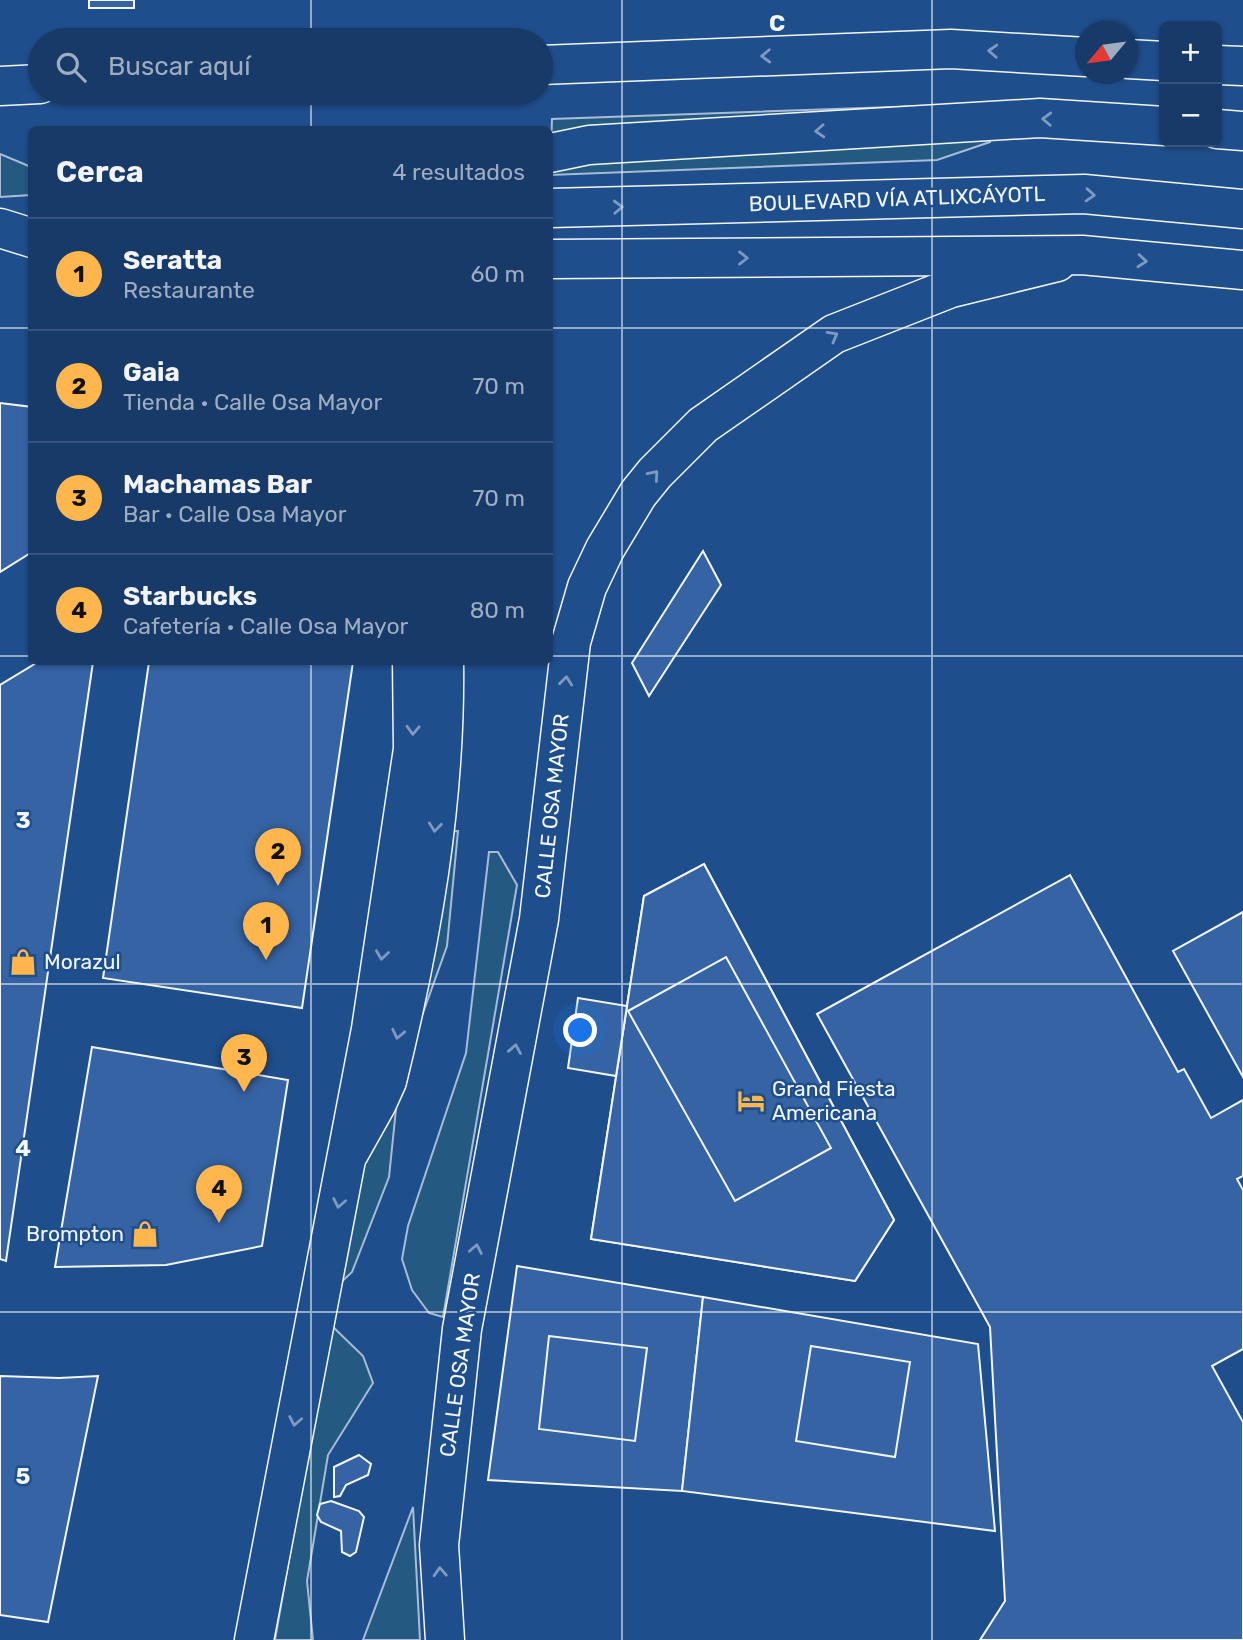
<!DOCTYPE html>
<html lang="es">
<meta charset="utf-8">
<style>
:root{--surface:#173a69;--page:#20416f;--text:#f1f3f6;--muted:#9eadc0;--line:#36547d;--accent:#ffb74d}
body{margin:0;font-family:Rubik,sans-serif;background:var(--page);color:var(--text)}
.controls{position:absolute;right:21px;top:21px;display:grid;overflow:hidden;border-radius:10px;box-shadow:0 2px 5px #0004}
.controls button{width:63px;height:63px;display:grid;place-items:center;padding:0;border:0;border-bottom:2px solid var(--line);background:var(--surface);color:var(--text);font:35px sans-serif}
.compass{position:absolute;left:1075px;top:21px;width:63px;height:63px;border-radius:50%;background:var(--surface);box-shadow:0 2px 5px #0004;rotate:241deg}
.you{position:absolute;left:581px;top:1031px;width:24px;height:24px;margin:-18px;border:5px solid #fff;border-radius:50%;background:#1a73e8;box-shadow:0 0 0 10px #1a73e833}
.badge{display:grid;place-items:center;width:46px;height:46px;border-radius:50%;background:var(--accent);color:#111;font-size:23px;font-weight:700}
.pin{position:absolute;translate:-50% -58px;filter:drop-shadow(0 2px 4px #0008)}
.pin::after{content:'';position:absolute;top:37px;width:24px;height:21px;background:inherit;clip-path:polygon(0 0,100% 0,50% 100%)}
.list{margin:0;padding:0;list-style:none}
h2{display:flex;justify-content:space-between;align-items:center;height:91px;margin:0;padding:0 28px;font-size:30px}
h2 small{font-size:23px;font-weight:400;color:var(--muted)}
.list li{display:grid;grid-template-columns:46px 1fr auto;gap:21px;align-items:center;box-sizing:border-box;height:112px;padding:0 28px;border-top:2px solid var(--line)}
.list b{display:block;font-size:26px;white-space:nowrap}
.list p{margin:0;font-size:23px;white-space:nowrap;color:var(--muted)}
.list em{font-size:23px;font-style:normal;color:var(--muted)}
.icon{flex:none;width:38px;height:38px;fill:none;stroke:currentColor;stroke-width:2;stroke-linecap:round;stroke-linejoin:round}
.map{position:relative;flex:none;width:1243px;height:1640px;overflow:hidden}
.search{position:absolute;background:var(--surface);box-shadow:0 2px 5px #0004;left:28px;top:28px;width:525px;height:77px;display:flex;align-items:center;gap:18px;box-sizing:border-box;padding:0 24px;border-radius:38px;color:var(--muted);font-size:26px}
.panel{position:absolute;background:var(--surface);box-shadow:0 2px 5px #0004;left:28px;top:126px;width:525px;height:539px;border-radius:10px}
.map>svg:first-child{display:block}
</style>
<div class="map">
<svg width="1243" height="1640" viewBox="0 0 1243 1640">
<rect width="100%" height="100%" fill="#1f4e8c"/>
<g fill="#245a82" stroke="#a8bbd7" stroke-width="2">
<path d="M 978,104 L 990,142 L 937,160 L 550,175 L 552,119 Z"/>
<path d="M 0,154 L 31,167 L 31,195 L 0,197 Z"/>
<path d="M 458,831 L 447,946 L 399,1080 L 389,1177 L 352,1272 L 333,1290 L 442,832 Z"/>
<path d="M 489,852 L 498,852 L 517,885 L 443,1317 L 429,1313 L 412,1290 L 402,1259 L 408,1226 L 466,1053 Z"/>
<path d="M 330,1324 L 363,1356 L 373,1383 L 328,1455 L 307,1581 L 313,1640 L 275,1640 Z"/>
<path d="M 413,1507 L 420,1640 L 363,1640 Z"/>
</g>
<g fill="#3563a3" stroke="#f2f6ff" stroke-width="2">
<rect x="89" y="0" width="45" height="8"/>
<path d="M 0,403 L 32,407 L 32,552 L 0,572 Z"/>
<path d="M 703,551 L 721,585 L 649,696 L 632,663 Z"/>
<path d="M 38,662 L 93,662 L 6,1261 L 0,1259 L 0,685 Z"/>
<path d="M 149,662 L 353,662 L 302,1008 L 103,978 Z"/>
<path d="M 704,864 L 894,1220 L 855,1281 L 591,1239 L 644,896 Z"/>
<path d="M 704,864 L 894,1220 L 855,1281 L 591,1239 L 644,896 Z"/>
<path d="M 1070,875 L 1178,1072 L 1184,1069 L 1211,1118 L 1243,1100 L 1243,1176 L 1237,1179 L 1243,1190 L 1243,1349 L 1212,1366 L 1243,1422 L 1243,1640 L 980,1640 L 1005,1601 L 990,1327 L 817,1014 Z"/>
<path d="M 1243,912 L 1243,1077 L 1173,951 Z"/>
<path d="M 726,957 L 831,1148 L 735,1201 L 628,1011 Z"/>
<path d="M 578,998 L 627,1006 L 616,1076 L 568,1068 Z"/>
<path d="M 92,1047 L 288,1080 L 262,1246 L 166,1265 L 55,1267 Z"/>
<path d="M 517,1266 L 703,1297 L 682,1491 L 488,1480 Z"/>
<path d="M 703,1297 L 978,1344 L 995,1531 L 682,1491 Z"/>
<path d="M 549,1336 L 647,1348 L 635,1441 L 539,1429 Z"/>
<path d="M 811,1346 L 910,1362 L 895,1457 L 796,1441 Z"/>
<path d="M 0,1376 L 59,1378 L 98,1376 L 48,1622 L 0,1615 Z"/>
<path d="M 359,1455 L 371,1464 L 368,1475 L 346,1485 L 340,1496 L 334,1497 L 334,1467 Z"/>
<path d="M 331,1501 L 359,1511 L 364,1517 L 356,1552 L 350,1556 L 342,1552 L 341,1531 L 321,1522 L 317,1515 L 320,1504 Z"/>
</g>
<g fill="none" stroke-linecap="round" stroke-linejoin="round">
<defs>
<g id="tertiary">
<path d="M 254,1640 L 371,1029 L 413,749 L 412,662"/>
<path d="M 445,1640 L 439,1545 L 462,1329 L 539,919 L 571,642 L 587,587 L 605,549 L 638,494 L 655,473 L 703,425 L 834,334 L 951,288 L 1057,262"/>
</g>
<g id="secondary">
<path d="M 1128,59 L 1164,61"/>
<path d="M 541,65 L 951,49 L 1086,57"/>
<path d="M 1217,65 L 1243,66"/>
<path d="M 0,86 L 40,84"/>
<path d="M 1217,129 L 1243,131"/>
<path d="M 550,153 L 589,145 L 1040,118 L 1164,126"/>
<path d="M 550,208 L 1084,194 L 1243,209"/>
<path d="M 0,228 L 32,238"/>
<path d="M 550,259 L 1082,255 L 1243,270"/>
<path d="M 349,1153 L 377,1103 L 387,1081 C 421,943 446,803 444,662"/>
</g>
</defs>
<use href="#tertiary" stroke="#f2f6ff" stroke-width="41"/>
<use href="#secondary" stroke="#f2f6ff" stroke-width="41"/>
<use href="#tertiary" stroke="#1f4e8c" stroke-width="38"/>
<use href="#secondary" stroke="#1f4e8c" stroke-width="38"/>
</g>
<defs><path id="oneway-chevron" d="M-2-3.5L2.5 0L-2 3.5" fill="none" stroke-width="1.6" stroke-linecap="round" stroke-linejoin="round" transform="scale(1.75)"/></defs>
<g stroke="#7e9ac0">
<use href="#oneway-chevron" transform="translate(993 51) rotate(-177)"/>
<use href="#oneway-chevron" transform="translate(766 56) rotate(178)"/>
<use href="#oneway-chevron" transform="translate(1047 119) rotate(-178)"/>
<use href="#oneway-chevron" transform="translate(820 131) rotate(177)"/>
<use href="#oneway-chevron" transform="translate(1090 195) rotate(4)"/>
<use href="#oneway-chevron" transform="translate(618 207) rotate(-2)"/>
<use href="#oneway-chevron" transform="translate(743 258)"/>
<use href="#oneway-chevron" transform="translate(1142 261) rotate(5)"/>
<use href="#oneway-chevron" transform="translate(833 336) rotate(-29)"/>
<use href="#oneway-chevron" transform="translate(654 475) rotate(-49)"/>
<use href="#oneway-chevron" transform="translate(566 681) rotate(-84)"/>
<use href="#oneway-chevron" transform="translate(413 730) rotate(92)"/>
<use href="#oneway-chevron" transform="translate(435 827) rotate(96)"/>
<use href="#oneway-chevron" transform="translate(382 955) rotate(98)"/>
<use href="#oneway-chevron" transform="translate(398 1034) rotate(102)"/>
<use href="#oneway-chevron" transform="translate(515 1049) rotate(-80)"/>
<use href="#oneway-chevron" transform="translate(339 1203) rotate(101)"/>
<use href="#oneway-chevron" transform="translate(476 1249) rotate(-79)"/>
<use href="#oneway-chevron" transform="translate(295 1421) rotate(101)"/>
<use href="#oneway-chevron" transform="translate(440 1572) rotate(-93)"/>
</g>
<path fill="none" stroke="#f2f6ff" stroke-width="2" stroke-opacity="0.55" d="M 311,0 L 311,40M 622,0 L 622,1640M 932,0 L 932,1640M 311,93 L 311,130M 0,328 L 32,328M 550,328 L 1243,328M 0,656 L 32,656M 550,656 L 1243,656M 311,662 L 311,1640M 0,984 L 1243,984M 0,1312 L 1243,1312"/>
<defs>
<symbol id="shop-bare" viewBox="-9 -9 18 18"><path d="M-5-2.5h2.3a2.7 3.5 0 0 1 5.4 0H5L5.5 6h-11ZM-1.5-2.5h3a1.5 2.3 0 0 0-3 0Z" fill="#ffb74d" stroke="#1f4e8c" stroke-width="2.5" paint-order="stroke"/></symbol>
<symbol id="hotel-bare" viewBox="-9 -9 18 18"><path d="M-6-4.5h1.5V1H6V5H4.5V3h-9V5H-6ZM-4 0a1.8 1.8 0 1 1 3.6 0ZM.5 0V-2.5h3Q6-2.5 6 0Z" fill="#ffb74d" stroke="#1f4e8c" stroke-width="2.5" paint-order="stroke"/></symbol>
</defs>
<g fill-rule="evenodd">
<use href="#shop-bare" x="4" y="943" width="38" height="38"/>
<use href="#hotel-bare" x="732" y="1082" width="38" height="38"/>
<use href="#shop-bare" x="126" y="1215" width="38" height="38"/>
</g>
<g text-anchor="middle" stroke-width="5" stroke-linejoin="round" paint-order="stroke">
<g font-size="21" fill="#f2f6ff" stroke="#1f4e8c">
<text transform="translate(897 199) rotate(-2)" y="7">BOULEVARD VÍA ATLIXCÁYOTL</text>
<text transform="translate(552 806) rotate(-84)" y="7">CALLE OSA MAYOR</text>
<text transform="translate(460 1365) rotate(-82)" y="7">CALLE OSA MAYOR</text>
</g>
<g font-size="21" fill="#f2f6ff" stroke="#1f4e8c" text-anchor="start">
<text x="44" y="969">Morazul</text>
<text x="772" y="1096">Grand Fiesta<tspan x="772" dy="24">Americana</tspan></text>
<text x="124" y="1241" text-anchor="end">Brompton</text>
</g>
</g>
<g font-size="23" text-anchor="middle" font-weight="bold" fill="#f2f6ff" stroke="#1f4e8c" stroke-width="5" stroke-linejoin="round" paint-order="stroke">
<text x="777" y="31">C</text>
<text x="23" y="828">3</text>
<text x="23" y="1156">4</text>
<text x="23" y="1484">5</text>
</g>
</svg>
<div class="controls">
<button>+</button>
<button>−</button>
</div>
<svg class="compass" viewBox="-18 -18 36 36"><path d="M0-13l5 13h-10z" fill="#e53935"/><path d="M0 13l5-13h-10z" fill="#9eadc0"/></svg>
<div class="you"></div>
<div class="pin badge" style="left:266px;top:960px">1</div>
<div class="pin badge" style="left:278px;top:886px">2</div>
<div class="pin badge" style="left:244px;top:1092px">3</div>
<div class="pin badge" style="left:219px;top:1223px">4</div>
<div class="search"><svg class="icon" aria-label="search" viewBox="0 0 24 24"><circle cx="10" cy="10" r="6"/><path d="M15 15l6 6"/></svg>Buscar aquí</div>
<section class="panel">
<h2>Cerca<small>4 resultados</small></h2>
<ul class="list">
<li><span class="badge">1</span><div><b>Seratta</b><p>Restaurante</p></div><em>60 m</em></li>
<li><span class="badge">2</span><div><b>Gaia</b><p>Tienda · Calle Osa Mayor</p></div><em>70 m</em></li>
<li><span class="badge">3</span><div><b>Machamas Bar</b><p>Bar · Calle Osa Mayor</p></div><em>70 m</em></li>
<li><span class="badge">4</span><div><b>Starbucks</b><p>Cafetería · Calle Osa Mayor</p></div><em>80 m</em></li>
</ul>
</section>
</div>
